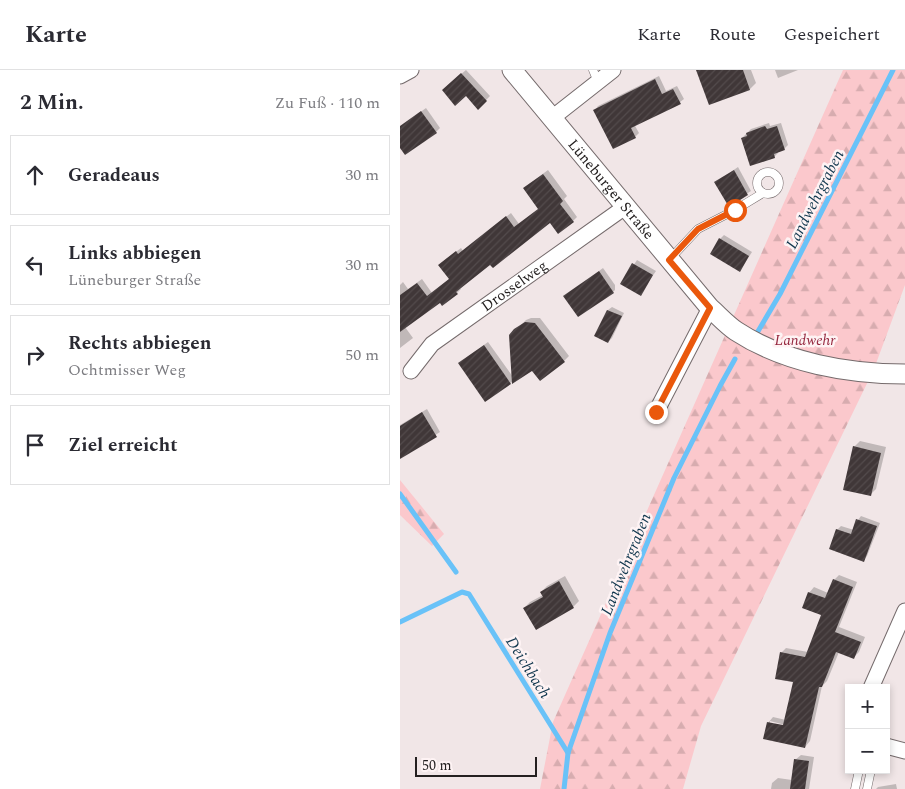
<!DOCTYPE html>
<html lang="de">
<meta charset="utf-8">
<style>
:root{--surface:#fff;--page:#f2f2f3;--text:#2b2b33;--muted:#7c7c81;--line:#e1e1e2}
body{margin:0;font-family:Spectral,serif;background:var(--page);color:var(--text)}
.controls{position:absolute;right:15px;bottom:15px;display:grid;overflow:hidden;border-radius:0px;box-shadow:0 2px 8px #0003}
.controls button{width:45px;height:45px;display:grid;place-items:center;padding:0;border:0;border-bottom:1px solid var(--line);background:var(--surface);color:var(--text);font:25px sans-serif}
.scale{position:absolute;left:15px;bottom:12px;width:122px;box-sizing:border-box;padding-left:5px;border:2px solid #242020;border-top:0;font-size:14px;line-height:18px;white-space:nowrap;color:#242020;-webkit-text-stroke:4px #fef3f4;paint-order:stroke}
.stop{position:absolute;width:15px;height:15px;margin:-11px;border:4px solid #ea580c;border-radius:50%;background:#fff}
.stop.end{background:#ea580c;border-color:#fff;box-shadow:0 1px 5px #0008}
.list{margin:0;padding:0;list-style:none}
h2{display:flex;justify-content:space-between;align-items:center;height:65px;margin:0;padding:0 20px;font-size:21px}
h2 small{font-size:16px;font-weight:400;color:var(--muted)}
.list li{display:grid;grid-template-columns:32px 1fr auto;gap:15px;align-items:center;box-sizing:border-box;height:80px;margin:0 10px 10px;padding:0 10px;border:1px solid var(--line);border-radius:0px}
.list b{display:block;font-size:19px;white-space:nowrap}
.list p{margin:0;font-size:16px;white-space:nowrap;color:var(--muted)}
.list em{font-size:16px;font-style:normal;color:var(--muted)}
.icon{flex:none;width:28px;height:28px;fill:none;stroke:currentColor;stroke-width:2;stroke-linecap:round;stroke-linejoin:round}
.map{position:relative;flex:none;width:505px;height:719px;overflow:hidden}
header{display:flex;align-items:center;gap:30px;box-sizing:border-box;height:70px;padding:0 25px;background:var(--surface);border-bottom:1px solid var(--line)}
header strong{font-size:24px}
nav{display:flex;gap:28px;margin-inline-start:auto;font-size:18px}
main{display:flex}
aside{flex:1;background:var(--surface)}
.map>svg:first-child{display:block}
</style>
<header>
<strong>Karte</strong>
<nav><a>Karte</a><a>Route</a><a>Gespeichert</a></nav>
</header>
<main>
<aside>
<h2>2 Min.<small>Zu Fuß · 110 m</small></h2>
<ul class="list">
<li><svg class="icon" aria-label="ahead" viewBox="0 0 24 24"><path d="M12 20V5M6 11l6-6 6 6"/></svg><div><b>Geradeaus</b></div><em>30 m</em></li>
<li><svg class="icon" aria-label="left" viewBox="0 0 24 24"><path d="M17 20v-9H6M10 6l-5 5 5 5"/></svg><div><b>Links abbiegen</b><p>Lüneburger Straße</p></div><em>30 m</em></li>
<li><svg class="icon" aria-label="right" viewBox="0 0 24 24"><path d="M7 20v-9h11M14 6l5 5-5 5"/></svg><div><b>Rechts abbiegen</b><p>Ochtmisser Weg</p></div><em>50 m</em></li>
<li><svg class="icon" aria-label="arrive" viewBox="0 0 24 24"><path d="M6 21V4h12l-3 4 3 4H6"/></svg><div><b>Ziel erreicht</b></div></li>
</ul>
</aside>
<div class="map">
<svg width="505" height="719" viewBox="0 0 505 719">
<defs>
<pattern id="forest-firs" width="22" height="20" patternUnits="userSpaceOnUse" patternTransform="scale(1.25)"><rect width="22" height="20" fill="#fbc8cc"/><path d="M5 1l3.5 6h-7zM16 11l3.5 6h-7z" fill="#d7acaf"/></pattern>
<pattern id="building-hatch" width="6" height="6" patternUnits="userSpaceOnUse" patternTransform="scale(1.25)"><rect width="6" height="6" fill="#403738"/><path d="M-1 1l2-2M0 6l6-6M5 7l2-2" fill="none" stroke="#534b4c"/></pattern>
</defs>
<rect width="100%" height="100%" fill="#f1e6e7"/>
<g fill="url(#forest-firs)">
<path d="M 443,0 L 505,0 L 505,215 L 474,299 L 301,656 L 283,719 L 140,719 L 153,652 Z"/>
<path d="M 0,410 L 44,464 L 32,476 L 0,445 Z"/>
</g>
<g fill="#0003" fill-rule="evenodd">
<path d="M 66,0 L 90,26 L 78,38 L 66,24 L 47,16 Z"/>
<path d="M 298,0 L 351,0 L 356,13 L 350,19 L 309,33 Z"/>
<path d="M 375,0 L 398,0 L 378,8 Z"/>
<path d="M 259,6 L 266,21 L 277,16 L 284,29 L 280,32 L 234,54 L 239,63 L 235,67 L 195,40 L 198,36 Z"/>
<path d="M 26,38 L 40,58 L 36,62 L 0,76 L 0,57 Z"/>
<path d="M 369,53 L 370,56 L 381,53 L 388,75 L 384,79 L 378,81 L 378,83 L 374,87 L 342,68 L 351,59 Z"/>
<path d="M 338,97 L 351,121 L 329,135 L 316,112 Z"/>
<path d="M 148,100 L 167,126 L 164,129 L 177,147 L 173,151 L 150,151 L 91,194 L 60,218 L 61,219 L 57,223 L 40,232 L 5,257 L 13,268 L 0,278 L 0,215 L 3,212 L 8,219 L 22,209 L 32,223 L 50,208 L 44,191 L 61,178 L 63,181 L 111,143 L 119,154 L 140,138 L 129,114 Z"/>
<path d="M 324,165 L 352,182 L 343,196 L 320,169 Z"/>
<path d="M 237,190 L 256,201 L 240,224 L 222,213 Z"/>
<path d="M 203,198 L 215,215 L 215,220 L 211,224 L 165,226 Z"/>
<path d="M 212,237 L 224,243 L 212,268 L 208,272 L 196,266 L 208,240 Z"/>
<path d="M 131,248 L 140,248 L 169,286 L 164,291 L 132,299 L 113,311 L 86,331 L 63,290 L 88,272 L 113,307 L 111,265 L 126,250 Z"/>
<path d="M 27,339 L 40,362 L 4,385 L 0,378 L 0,355 Z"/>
<path d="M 460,371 L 486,377 L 476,419 L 470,425 L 454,377 Z"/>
<path d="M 461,446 L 480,453 L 467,486 L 464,490 L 437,460 L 441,456 L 454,460 L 458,450 Z"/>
<path d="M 439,505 L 457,512 L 439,557 L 465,567 L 459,582 L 454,587 L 439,582 L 427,611 L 422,616 L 410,671 L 405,677 L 365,668 L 368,653 L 373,647 L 386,650 L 394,611 L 377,608 L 381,583 L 386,578 L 408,582 L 423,545 L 403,537 L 409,523 L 414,517 L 428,523 L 434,510 ZM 370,651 L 389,656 L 389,658 L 370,654 Z"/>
<path d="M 165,506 L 179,531 L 173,537 L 136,558 L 124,538 L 130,532 L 143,525 L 141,522 L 147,516 Z"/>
<path d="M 401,685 L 414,687 L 409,719 L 371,719 L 372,713 L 378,708 L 392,710 L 395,690 Z"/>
<path d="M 496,714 L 497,719 L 476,719 L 478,717 Z"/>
</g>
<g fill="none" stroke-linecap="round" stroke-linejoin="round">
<g stroke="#69c2f8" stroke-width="5">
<path d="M 354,268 L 380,224 L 493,0"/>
<path d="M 0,424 L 56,502"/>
<path d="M 0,552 L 62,522 L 69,524 L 168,683"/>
<path d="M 164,719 L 168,683 L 210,563 L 274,408 L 320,316 L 335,289"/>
</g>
</g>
<g fill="url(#building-hatch)">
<path d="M 296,0 L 343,0 L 350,20 L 309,35 Z"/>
<path d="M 61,3 L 87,31 L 78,40 L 66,26 L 55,36 L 42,20 Z"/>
<path d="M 255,9 L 262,24 L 273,19 L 281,34 L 231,58 L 236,68 L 213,79 L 193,40 Z"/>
<path d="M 21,41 L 37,63 L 5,85 L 0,78 L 0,56 Z"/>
<path d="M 365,56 L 367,59 L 377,56 L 385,80 L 374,84 L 375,88 L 350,96 L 341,68 L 347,66 L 346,63 Z"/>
<path d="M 334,100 L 348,125 L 329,137 L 314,112 Z"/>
<path d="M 143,104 L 163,131 L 160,134 L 174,152 L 158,164 L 150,153 L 93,198 L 90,195 L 56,222 L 58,224 L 42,236 L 40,233 L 0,262 L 0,225 L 17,213 L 27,226 L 49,209 L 38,195 L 56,181 L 58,184 L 106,146 L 114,157 L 138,139 L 123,118 Z"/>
<path d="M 319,168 L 349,186 L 340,202 L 310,184 Z"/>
<path d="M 232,193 L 253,205 L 241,226 L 220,214 Z"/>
<path d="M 199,201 L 214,223 L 178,247 L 163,226 Z"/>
<path d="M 207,240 L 222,246 L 208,273 L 194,266 Z"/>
<path d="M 125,252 L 135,253 L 165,292 L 140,311 L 132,301 L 112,314 L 109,265 L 114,259 Z"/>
<path d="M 84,275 L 111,314 L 85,332 L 58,293 Z"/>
<path d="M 22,342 L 37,367 L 0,389 L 0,356 Z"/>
<path d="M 453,376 L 481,383 L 471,426 L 443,420 Z"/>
<path d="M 456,449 L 477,456 L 464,492 L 429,479 L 436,459 L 451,464 Z"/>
<path d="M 433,509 L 453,517 L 435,562 L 461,572 L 454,589 L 436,582 L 422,617 L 419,617 L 405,678 L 363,669 L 367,652 L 383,655 L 393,612 L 375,609 L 380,582 L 405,587 L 421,545 L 402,538 L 408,522 L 425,528 Z"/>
<path d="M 159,511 L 174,538 L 136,560 L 123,538 L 143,527 L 140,522 Z"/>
<path d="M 394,689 L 409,691 L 405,719 L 390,719 Z"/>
</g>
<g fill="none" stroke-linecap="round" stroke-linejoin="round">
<defs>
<g id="service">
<path d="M 193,0 L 198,12"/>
<circle cx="368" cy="113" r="11"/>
<path d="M 270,189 L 298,159 L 335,140 L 363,123"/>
<path d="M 455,719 L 459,700"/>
<path d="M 467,719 L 471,700"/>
</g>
<g id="minor">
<path d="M 0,6 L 11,0"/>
<path d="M 152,48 L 213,0"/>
<path id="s1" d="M 11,301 L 32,274 L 225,137"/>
<path d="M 256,342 L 310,238"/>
<path d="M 471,618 L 505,541"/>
<path d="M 486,676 L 505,681"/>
</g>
<g id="tertiary">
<path id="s2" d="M 112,0 L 310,238 C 318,245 327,255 336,261 C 385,293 448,304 505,304"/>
</g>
</defs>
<use href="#service" stroke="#756b6c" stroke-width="9"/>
<use href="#minor" stroke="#756b6c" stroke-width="17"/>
<use href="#tertiary" stroke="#756b6c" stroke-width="21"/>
<use href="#service" stroke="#fff" stroke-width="8"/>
<use href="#minor" stroke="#fff" stroke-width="15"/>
<use href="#tertiary" stroke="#fff" stroke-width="19"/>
</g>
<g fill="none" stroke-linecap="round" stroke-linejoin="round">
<path stroke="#ea580c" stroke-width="6" d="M 256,342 L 310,238 L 269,190 L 298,159 L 335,140"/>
</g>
<g text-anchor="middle" stroke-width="5" stroke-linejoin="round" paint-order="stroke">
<g font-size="15" fill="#242020" stroke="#fef3f4">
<text dy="5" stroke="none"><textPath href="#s2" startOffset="155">Lüneburger Straße</textPath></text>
<text dy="5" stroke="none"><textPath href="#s1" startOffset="135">Drosselweg</textPath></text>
</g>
<g font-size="15" font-style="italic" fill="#95273e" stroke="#fef3f4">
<text x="405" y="275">Landwehr</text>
</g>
<g font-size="16" font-style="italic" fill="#11374e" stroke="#fef3f4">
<text transform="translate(414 129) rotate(-63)" y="6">Landwehrgraben</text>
<text transform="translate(225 494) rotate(-68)" y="6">Landwehrgraben</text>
<text transform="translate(129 597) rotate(58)" y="6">Deichbach</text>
</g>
</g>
</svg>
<div class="controls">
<button>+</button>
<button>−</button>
</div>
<div class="scale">50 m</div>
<div class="stop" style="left:335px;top:140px"></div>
<div class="stop end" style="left:256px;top:342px"></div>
</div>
</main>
